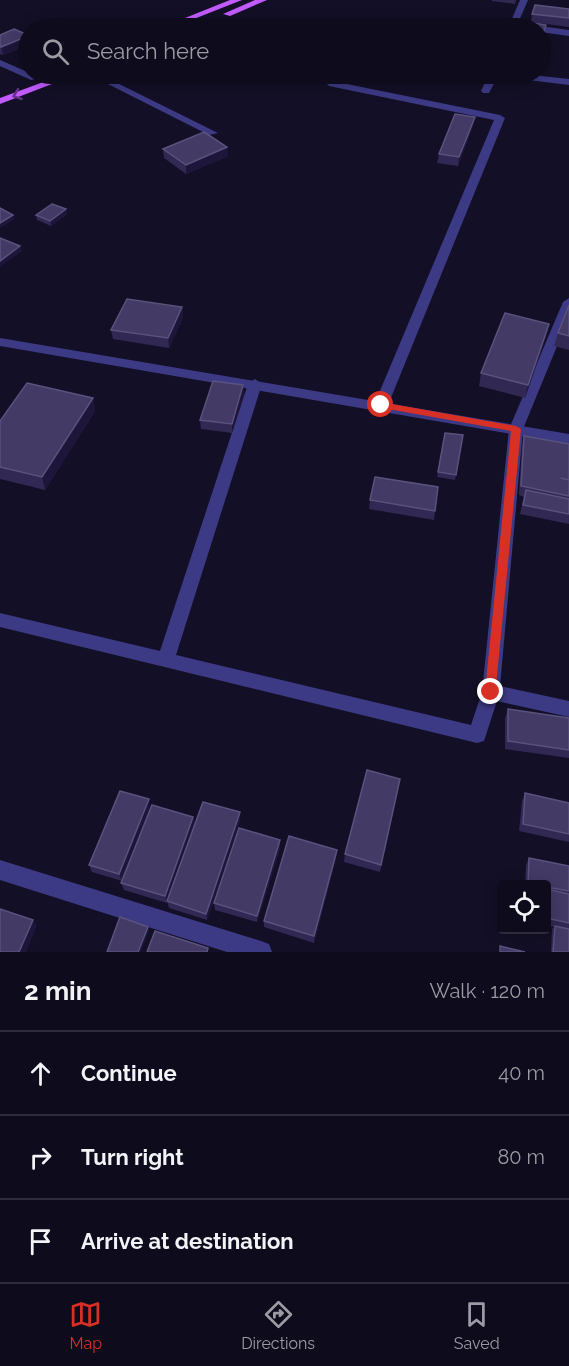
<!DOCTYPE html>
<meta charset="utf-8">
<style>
:root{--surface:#0e0b1c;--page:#171425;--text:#f1f3f6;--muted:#9b9ba3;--line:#2e2b3b;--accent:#d93025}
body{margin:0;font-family:Raleway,sans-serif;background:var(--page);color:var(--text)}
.controls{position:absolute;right:18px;bottom:18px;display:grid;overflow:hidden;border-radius:6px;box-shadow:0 3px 15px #0003}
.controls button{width:54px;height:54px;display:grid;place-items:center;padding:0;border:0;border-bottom:2px solid var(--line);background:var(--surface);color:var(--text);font:30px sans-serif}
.stop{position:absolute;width:18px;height:18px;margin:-14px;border:4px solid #d93025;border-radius:50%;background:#fff}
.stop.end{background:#d93025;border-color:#fff;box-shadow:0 2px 6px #0008}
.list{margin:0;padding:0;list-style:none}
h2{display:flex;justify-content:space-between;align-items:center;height:78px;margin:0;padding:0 24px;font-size:26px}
h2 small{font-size:20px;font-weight:400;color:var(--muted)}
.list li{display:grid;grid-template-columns:39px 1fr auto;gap:18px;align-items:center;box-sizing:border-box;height:84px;padding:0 24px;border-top:2px solid var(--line)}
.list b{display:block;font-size:22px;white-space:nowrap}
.list em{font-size:20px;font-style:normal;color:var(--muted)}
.icon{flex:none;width:33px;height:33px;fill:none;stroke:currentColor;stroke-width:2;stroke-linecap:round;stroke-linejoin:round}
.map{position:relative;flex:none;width:569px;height:952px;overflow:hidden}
.search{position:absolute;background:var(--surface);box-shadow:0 3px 15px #0003;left:18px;right:18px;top:18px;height:66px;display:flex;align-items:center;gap:15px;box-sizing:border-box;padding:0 21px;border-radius:33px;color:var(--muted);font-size:22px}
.sheet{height:330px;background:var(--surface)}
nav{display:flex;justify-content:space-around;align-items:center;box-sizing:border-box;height:84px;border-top:2px solid var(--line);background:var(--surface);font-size:16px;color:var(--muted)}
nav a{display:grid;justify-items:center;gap:3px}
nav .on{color:var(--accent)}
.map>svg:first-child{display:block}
</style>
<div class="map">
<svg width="569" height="952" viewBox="0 0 569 952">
<rect width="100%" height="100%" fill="#130f26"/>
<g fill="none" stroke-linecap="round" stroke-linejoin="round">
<g fill="#3d3a85" fill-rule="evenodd">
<path d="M 520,0 L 528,0 L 516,28 L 508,28 Z"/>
<path d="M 540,26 L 569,30 L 569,36 L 540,32 L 540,28 L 536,28 Z"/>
<path d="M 0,60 L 37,76 L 39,78 L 31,80 L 0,66 Z"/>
<path d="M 88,74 L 99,74 L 218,133 L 209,135 Z"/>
<path d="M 489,74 L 499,74 L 489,93 L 483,93 L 481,91 Z"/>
<path d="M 499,74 L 523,74 L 569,79 L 569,85 L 504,77 Z"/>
<path d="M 332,81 L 500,115 L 505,118 L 388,405 L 381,410 L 374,405 L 494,120 L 329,86 L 327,84 Z"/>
<path d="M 569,298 L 569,317 L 523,429 L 500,686 L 569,701 L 569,717 L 497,701 L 484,741 L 477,743 L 0,627 L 0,613 L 160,651 L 248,384 L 255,379 L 262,384 L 176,655 L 471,725 L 482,692 L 509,429 L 563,302 Z"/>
<path d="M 0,860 L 261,941 L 269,944 L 272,952 L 227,952 L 0,880 Z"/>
</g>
<path fill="#3d3a85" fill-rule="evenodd" d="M 0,338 L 569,434 L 569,444 L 0,346 Z"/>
<g fill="#c25bff" fill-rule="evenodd">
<path d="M 230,0 L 242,0 L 171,28 L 160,28 Z"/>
<path d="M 255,0 L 267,0 L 230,16 L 223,14 Z"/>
<path d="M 65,74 L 78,74 L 0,104 L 0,98 Z"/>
</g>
</g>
<g fill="#312854">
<path d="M 492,0 L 516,0 L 515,4 L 492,1 Z"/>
<path d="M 569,9 L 569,27 L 531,22 L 532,14 Z"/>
<path d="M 0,35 L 28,35 L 28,45 L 3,55 L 0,54 Z"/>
<path d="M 473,126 L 458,166 L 437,163 L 439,154 Z"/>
<path d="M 163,149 L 228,156 L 186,174 L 164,158 Z"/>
<path d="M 67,214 L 51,226 L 37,220 L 36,215 Z"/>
<path d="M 569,305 L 569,350 L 554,346 L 558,333 Z"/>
<path d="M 182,307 L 183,317 L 169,348 L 113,339 L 111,330 Z"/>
<path d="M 549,324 L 546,337 L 525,398 L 479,386 L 481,373 Z"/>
<path d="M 243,385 L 244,394 L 232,433 L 201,429 L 200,420 Z"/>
<path d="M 93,398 L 95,411 L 45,490 L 0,479 L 0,421 Z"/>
<path d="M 445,433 L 463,435 L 455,480 L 437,477 Z"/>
<path d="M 524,436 L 569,444 L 569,524 L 520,514 L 524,497 L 519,495 L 522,445 Z"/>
<path d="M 438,487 L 434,520 L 369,509 L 370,500 Z"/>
<path d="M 508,709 L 569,718 L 569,758 L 505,749 L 505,718 Z"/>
<path d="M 400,779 L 380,872 L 344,862 L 345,854 Z"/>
<path d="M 525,793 L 569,803 L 569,842 L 519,831 L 522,801 Z"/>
<path d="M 150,807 L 122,881 L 92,872 L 89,865 Z"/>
<path d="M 193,817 L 195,825 L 167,903 L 124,890 L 121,883 Z"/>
<path d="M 240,820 L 207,920 L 169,908 L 167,901 Z"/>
<path d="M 280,840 L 280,848 L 257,922 L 215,910 L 214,903 Z"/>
<path d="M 337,850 L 336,858 L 314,943 L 264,927 L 264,921 Z"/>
<path d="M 529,858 L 569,866 L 569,952 L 551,952 L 552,929 L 554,927 L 546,926 L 546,885 L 518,885 L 519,882 L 525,884 L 526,865 Z"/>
</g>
<g fill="#1d163a">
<path d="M 28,36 L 28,45 L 3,55 L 1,47 Z"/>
<path d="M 475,117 L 473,126 L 458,166 L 459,157 Z"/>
<path d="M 227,147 L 228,156 L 186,174 L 186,165 Z"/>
<path d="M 66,209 L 67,214 L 51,226 L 50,221 Z"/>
<path d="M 13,215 L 14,220 L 0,228 L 0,223 Z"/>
<path d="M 20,246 L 22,251 L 0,267 L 0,261 Z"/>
<path d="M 182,307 L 183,317 L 169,348 L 168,338 Z"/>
<path d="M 549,324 L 546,337 L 525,398 L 528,385 Z"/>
<path d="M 243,385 L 244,394 L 232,433 L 232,424 Z"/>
<path d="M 93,398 L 95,411 L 45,490 L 42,477 Z"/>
<path d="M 149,799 L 150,807 L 122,881 L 119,874 Z"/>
<path d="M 240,812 L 240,820 L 207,920 L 206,914 Z"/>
<path d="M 193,817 L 195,825 L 167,903 L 165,896 Z"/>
<path d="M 280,840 L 280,848 L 257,922 L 257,916 Z"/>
<path d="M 337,850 L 336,858 L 314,943 L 314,936 Z"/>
<path d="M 33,920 L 37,926 L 26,952 L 19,952 Z"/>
<path d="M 148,927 L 149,930 L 141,952 L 138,952 Z"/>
</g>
<g fill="#433a66" stroke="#5a527e" stroke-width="1.5">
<path d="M 535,5 L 569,9 L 569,18 L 532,14 Z"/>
<path d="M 528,22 L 546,25 L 540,44 L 540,28 L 526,28 Z"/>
<path d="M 14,29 L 28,35 L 28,36 L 1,47 L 0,46 L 0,35 Z"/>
<path d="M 455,114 L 475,117 L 459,157 L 439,154 Z"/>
<path d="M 204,132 L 227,147 L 186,165 L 163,149 Z"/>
<path d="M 52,204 L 66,209 L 50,221 L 36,215 Z"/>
<path d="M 0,208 L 13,215 L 0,223 Z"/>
<path d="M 0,238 L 20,246 L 0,261 Z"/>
<path d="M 127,299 L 182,307 L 168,338 L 111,330 Z"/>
<path d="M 569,305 L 569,336 L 558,333 Z"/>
<path d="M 505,313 L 549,324 L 528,385 L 481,373 Z"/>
<path d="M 213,381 L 243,385 L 232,424 L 200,420 Z"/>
<path d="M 27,383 L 93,398 L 42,477 L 0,467 L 0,421 Z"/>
<path d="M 445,433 L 463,435 L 456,475 L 438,472 Z"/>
<path d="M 524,436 L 569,444 L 569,480 L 561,478 L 569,480 L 569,496 L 521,486 Z"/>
<path d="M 375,477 L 438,487 L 435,511 L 370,500 Z"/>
<path d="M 526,490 L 569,499 L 569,514 L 523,505 Z"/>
<path d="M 508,709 L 569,718 L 569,750 L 508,741 Z"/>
<path d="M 367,770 L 400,779 L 381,865 L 345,854 Z"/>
<path d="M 120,791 L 149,799 L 119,874 L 89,865 Z"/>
<path d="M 525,793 L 569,803 L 569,834 L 523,824 Z"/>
<path d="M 203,802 L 240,812 L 206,914 L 167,901 Z"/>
<path d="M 152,805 L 193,817 L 165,896 L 121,883 Z"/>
<path d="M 239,828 L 280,840 L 257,916 L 214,903 Z"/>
<path d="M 289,836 L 337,850 L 314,936 L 264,921 Z"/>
<path d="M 529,858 L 569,866 L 569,891 L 546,887 L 546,885 L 536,885 L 528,883 Z"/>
<path d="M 546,889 L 569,894 L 569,923 L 546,918 Z"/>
<path d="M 0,909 L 33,920 L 19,952 L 0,952 Z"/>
<path d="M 120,917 L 148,927 L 138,952 L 107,952 Z"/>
<path d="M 555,926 L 569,929 L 569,952 L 553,952 Z"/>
<path d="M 155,931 L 208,948 L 207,952 L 147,952 Z"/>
<path d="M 500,946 L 525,952 L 500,952 Z"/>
</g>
<defs><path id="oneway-chevron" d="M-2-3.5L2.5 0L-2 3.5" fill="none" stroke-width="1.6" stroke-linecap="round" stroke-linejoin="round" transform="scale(1.5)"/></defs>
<use stroke="#623188" href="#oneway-chevron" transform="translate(17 95) rotate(160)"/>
<path fill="#d93025" d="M 381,402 L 516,426 L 521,429 L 495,696 L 487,696 L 485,692 L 511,431 L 377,407 L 377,403 Z"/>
</svg>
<div class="controls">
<button><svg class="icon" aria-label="locate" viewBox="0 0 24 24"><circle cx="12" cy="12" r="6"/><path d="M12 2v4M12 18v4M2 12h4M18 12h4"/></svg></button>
</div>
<div class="stop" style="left:381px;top:405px"></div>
<div class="stop end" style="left:491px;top:692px"></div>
<div class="search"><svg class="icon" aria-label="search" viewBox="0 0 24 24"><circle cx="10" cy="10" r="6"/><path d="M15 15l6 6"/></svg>Search here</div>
</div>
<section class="sheet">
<h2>2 min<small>Walk · 120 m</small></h2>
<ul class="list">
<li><svg class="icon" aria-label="ahead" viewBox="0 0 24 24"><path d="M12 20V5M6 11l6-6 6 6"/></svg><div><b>Continue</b></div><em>40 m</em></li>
<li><svg class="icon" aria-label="right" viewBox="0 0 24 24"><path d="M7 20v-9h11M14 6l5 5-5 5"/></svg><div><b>Turn right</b></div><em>80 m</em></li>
<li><svg class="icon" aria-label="arrive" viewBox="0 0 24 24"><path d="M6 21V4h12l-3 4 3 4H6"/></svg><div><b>Arrive at destination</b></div></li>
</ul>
</section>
<nav>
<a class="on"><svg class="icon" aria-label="map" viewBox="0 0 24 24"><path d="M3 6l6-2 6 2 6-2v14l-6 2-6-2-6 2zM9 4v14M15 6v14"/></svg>Map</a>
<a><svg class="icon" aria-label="directions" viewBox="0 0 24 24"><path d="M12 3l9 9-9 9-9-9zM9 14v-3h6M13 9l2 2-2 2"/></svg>Directions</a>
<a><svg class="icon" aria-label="saved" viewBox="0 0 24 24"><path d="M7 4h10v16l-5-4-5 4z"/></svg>Saved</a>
</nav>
